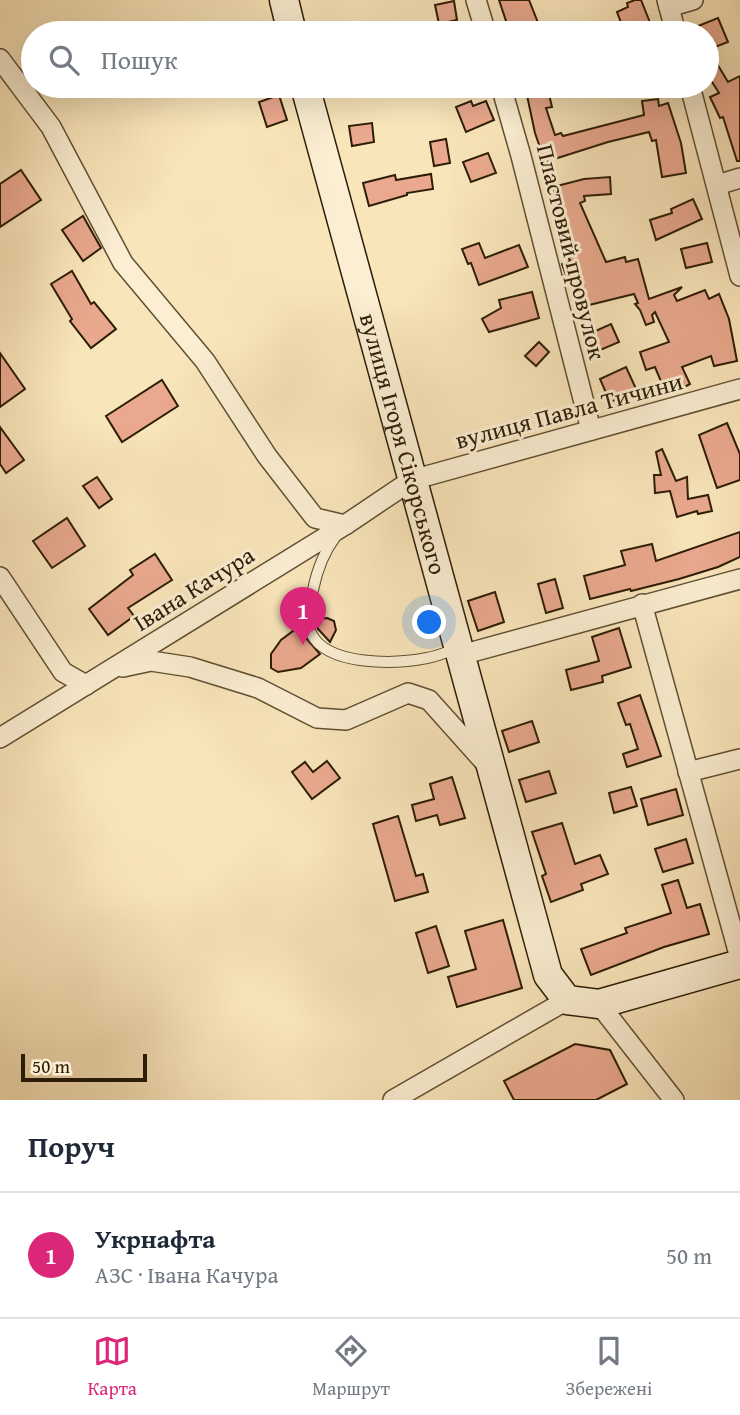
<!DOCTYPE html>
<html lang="uk">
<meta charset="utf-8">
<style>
:root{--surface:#fff;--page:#f6f6f7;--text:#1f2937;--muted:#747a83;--line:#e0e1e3;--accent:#db2777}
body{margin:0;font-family:"Gentium Book Plus",serif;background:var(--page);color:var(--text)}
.scale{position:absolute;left:21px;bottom:18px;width:126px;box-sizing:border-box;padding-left:7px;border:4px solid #2d1d06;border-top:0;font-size:19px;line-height:24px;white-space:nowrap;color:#2d1d06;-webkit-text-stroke:5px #fbeed2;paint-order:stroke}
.you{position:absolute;left:430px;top:623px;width:24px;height:24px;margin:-18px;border:5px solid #fff;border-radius:50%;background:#1a73e8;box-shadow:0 0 0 10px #1a73e833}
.badge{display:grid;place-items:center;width:46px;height:46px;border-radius:50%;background:var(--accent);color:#fff;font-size:23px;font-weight:700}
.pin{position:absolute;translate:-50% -58px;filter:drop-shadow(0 2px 4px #0008)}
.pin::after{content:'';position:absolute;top:37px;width:24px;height:21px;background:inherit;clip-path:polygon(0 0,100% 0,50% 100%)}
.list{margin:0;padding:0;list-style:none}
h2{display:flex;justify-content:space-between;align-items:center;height:91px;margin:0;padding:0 28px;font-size:30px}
h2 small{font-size:23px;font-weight:400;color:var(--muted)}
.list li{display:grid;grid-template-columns:46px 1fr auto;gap:21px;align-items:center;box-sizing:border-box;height:126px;padding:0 28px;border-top:2px solid var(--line)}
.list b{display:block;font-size:26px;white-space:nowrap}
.list p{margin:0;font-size:23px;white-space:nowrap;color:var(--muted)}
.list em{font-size:23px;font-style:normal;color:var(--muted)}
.icon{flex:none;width:38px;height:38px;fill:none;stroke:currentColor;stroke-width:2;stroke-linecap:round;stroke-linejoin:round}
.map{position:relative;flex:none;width:740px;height:1100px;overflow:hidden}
.search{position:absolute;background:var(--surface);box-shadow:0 7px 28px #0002;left:21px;right:21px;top:21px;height:77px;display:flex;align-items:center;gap:18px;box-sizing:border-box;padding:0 24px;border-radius:38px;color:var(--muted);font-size:26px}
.sheet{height:217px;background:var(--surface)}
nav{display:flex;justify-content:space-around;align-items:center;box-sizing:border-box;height:98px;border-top:2px solid var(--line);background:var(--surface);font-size:19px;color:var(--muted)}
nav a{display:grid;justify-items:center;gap:4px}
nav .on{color:var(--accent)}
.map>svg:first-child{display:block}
</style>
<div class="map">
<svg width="740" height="1100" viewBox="0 0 740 1100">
<rect width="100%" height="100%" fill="#f9e5ba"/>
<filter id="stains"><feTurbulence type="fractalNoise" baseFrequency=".00286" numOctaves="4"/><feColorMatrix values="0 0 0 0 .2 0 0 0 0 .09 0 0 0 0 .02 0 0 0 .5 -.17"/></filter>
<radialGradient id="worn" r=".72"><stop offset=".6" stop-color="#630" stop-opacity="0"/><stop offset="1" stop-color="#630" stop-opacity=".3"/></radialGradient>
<g fill="#eaa98e" stroke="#2d1d06" stroke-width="2">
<path d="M 499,0 L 529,0 L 542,33 L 510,33 Z"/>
<path d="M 635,0 L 641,0 L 651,25 L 625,33 L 617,12 L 628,7 L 627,3 Z"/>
<path d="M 454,1 L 457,20 L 439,24 L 435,5 Z"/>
<path d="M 718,18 L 728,42 L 707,50 L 707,33 L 688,33 L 688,30 Z"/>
<path d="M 716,62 L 728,82 L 740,76 L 740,161 L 737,161 L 723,117 L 720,118 L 710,97 L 719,93 L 707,74 L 707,68 Z"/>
<path d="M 525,86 L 547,86 L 552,107 L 546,108 L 555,135 L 561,133 L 563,136 L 644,115 L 642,101 L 658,99 L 659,106 L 668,103 L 681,143 L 686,173 L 662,177 L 656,140 L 652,141 L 649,132 L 608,142 L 545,162 L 535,133 Z"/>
<path d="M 279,95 L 287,120 L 267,127 L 259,102 Z"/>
<path d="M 471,101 L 473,106 L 486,101 L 494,120 L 466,132 L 456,107 Z"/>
<path d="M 372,123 L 374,142 L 352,146 L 349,126 Z"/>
<path d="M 446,139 L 450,163 L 434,166 L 430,142 Z"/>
<path d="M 488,153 L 496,173 L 471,182 L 463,162 Z"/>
<path d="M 21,170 L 41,200 L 0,227 L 0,184 Z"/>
<path d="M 431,174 L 433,189 L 407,193 L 407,195 L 369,206 L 363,183 L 395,175 L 396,180 Z"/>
<path d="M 610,177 L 611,194 L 584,196 L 585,201 L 580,203 L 606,262 L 625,257 L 626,262 L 638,259 L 649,299 L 682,287 L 674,295 L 677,301 L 705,290 L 709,299 L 719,294 L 729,319 L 737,361 L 714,366 L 711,356 L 682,367 L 690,384 L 679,390 L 673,379 L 662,384 L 655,367 L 646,370 L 640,352 L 669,342 L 655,312 L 652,315 L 654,322 L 646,325 L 640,310 L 635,304 L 638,303 L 634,294 L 581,307 L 573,276 L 567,278 L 562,264 L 570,261 L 558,231 L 564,228 L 553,187 L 584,179 Z"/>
<path d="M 693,199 L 702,219 L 656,240 L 650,220 L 672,213 L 671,209 Z"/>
<path d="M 83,216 L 101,248 L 83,261 L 62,230 Z"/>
<path d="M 479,243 L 485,258 L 519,245 L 528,267 L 479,285 L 471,263 L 468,264 L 462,249 Z"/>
<path d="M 707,243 L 712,262 L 686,268 L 681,249 Z"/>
<path d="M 72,271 L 91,304 L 94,302 L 116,329 L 91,348 L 70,321 L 72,319 L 51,284 Z"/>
<path d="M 532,292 L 539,318 L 489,332 L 482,319 L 501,308 L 499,300 Z"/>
<path d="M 611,324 L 619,342 L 598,351 L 591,333 Z"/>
<path d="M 539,342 L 549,352 L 536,366 L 525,356 Z"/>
<path d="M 0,353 L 25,389 L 0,407 Z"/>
<path d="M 626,367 L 637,391 L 610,402 L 600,379 Z"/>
<path d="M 162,380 L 178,406 L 122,442 L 106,416 Z"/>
<path d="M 727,423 L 740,454 L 740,480 L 717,488 L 699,435 Z"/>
<path d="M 0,427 L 24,460 L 6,473 L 0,464 Z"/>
<path d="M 662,449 L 676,481 L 687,477 L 688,499 L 708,495 L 712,511 L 698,514 L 697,511 L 677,517 L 670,491 L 655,493 L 654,475 L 661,475 L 656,452 Z"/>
<path d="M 97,477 L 112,499 L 99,508 L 83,486 Z"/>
<path d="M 67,518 L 85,546 L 52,568 L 33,541 Z"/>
<path d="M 740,532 L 740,557 L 718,567 L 679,579 L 631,591 L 630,589 L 590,599 L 584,576 L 625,565 L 621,551 L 652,544 L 656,561 Z"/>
<path d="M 155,554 L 172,580 L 128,608 L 134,616 L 108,635 L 89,609 L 133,575 L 130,570 Z"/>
<path d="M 555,579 L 563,608 L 546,613 L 538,584 Z"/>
<path d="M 495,592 L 504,622 L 478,631 L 468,601 Z"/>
<path d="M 327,618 L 334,621 L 336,630 L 330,642 L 318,629 L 316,622 L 316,619 Z"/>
<path d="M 301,625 L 305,637 L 320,654 L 301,668 L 278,672 L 271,668 L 271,654 L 281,640 Z"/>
<path d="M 619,628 L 631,667 L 602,676 L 603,682 L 571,690 L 566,670 L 599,661 L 592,637 Z"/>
<path d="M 640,695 L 661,756 L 627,767 L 623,754 L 638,749 L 630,724 L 626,725 L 618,703 Z"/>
<path d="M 532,721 L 539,742 L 509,752 L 502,731 Z"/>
<path d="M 327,761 L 340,778 L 312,799 L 292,772 L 305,762 L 313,772 Z"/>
<path d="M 549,771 L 556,793 L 526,802 L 519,780 Z"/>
<path d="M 452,777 L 465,818 L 440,825 L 437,815 L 416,821 L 412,805 L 434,799 L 430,784 Z"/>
<path d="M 631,787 L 637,806 L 614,813 L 609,793 Z"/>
<path d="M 676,789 L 683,815 L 648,825 L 641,799 Z"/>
<path d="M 398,816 L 416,876 L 423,874 L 428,892 L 395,901 L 373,824 Z"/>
<path d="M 562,823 L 575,864 L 600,855 L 608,874 L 581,884 L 583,890 L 551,902 L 542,876 L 546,874 L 532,832 Z"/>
<path d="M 686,839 L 693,863 L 663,872 L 655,849 Z"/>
<path d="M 678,880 L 687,908 L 700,904 L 709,934 L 664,947 L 591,975 L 581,949 L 627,933 L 625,928 L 671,913 L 662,885 Z"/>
<path d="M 503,920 L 522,988 L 457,1007 L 448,977 L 476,969 L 465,931 Z"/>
<path d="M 436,926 L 449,966 L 428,973 L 416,933 Z"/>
<path d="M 575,1044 L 610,1050 L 627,1084 L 596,1100 L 514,1100 L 504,1081 Z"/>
</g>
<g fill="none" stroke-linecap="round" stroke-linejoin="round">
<defs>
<path id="service" d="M 336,536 C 323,553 317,570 313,590 C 310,605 305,619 311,633 C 327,667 397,664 427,658 C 438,656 448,652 458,647"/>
<g id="minor">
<path d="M 476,0 L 486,33"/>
<path d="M 667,0 L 676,33"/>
<path d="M 669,7 L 693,0"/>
<path d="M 0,59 L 51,127 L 123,263 L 205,361 L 267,456 L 315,518 L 345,525"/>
<path d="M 501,86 L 521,156 L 591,430"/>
<path d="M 690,86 L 740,276"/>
<path d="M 717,185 L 740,178"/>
<path d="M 0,577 L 63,672 L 86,685"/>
<path d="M 642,604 L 740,958"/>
<path d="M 461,655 L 740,579"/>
<path d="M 123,667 L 151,661 L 190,667 L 258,688 L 317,718 L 346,720 L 408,693 L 429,700 L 489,767"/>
<path d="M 0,738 L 345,525 L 412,480 L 740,389"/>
<path d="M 688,772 L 740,759"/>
<path d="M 599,1004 L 674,1100"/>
<path d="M 393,1100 L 567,1000"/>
</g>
<g id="secondary">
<path d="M 284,0 L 292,33"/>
<path id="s1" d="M 305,86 L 548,975 L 567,1000 L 599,1004 L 740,964"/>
</g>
</defs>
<use href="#service" stroke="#604f33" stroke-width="12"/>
<use href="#minor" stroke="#604f33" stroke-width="22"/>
<use href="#secondary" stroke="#2d1d06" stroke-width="31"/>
<use href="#service" stroke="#fbeed2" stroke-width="10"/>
<use href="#minor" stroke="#fbeed2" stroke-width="19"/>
<use href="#secondary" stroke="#fbeed2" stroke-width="28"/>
</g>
<g text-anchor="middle" stroke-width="6" stroke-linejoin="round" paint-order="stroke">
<g font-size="24" fill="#2d1d06" stroke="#fbeed2">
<text transform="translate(571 252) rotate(76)" y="8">Пластовий провулок</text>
<text transform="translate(569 411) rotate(-15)" y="8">вулиця Павла Тичини</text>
<text dy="8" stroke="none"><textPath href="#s1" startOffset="371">вулиця Ігоря Сікорського</textPath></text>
<text transform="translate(194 589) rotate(-32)" y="8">Івана Качура</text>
</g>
</g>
<rect width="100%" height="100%" filter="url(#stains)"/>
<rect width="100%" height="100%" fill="url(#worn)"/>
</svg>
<div class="scale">50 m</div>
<div class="you"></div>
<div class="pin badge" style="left:303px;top:645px">1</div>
<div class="search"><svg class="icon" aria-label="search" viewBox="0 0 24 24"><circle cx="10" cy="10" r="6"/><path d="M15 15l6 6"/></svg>Пошук</div>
</div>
<section class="sheet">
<h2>Поруч<small></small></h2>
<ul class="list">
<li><span class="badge">1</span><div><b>Укрнафта</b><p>АЗС · Івана Качура</p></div><em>50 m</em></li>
</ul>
</section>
<nav>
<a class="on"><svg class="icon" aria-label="map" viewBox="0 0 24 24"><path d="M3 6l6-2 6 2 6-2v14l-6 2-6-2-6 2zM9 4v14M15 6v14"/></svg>Карта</a>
<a><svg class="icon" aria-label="directions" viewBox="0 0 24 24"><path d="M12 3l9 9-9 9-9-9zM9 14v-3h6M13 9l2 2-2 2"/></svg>Маршрут</a>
<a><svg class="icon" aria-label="saved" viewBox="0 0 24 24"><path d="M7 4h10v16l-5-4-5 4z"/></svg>Збережені</a>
</nav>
